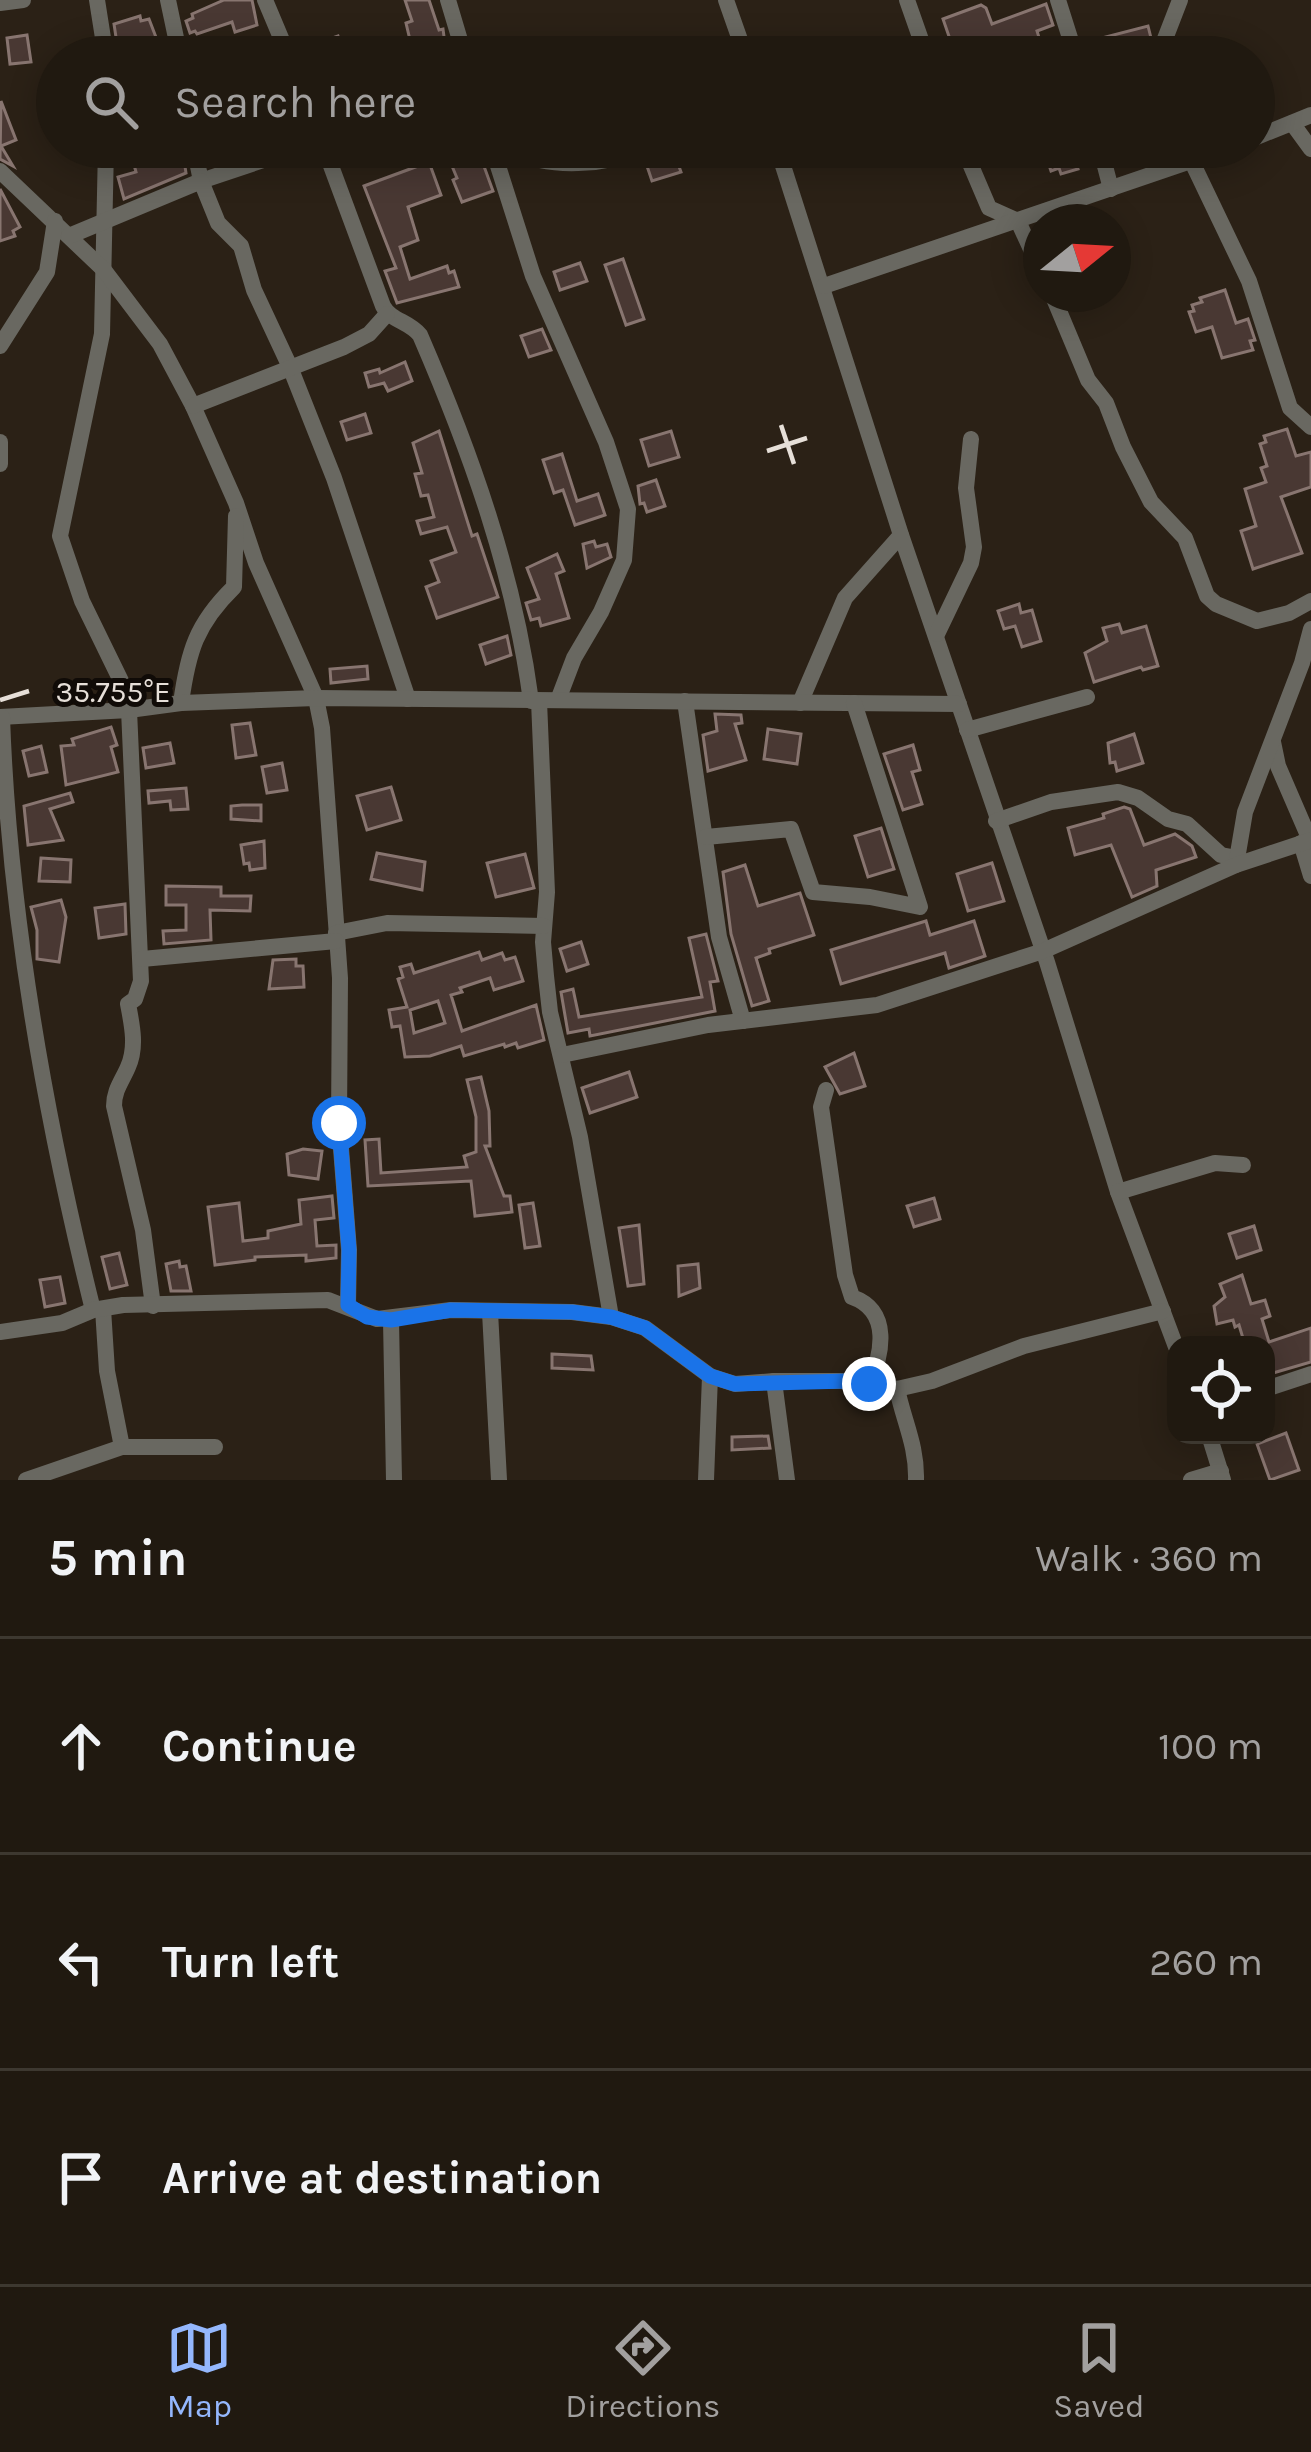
<!DOCTYPE html>
<meta charset="utf-8">
<style>
:root{--surface:#201910;--page:#282219;--text:#f1f3f6;--muted:#a2a09f;--line:#3d3830;--accent:#94b7fd}
body{margin:0;font-family:Karla,sans-serif;background:var(--page);color:var(--text)}
.controls{position:absolute;right:36px;bottom:36px;display:grid;overflow:hidden;border-radius:24px;box-shadow:0 6px 30px #0003}
.controls button{width:108px;height:108px;display:grid;place-items:center;padding:0;border:0;border-bottom:3px solid var(--line);background:var(--surface);color:var(--text);font:60px sans-serif}
.compass{position:absolute;left:1023px;top:204px;width:108px;height:108px;border-radius:50%;background:var(--surface);box-shadow:0 6px 30px #0003;rotate:72deg}
.stop{position:absolute;width:36px;height:36px;margin:-27px;border:9px solid #1a73e8;border-radius:50%;background:#fff}
.stop.end{background:#1a73e8;border-color:#fff;box-shadow:0 3px 12px #0008}
.list{margin:0;padding:0;list-style:none}
h2{display:flex;justify-content:space-between;align-items:center;height:156px;margin:0;padding:0 48px;font-size:51px}
h2 small{font-size:39px;font-weight:400;color:var(--muted)}
.list li{display:grid;grid-template-columns:78px 1fr auto;gap:36px;align-items:center;box-sizing:border-box;height:216px;padding:0 48px;border-top:3px solid var(--line)}
.list b{display:block;font-size:45px;white-space:nowrap}
.list em{font-size:39px;font-style:normal;color:var(--muted)}
.icon{flex:none;width:66px;height:66px;fill:none;stroke:currentColor;stroke-width:2;stroke-linecap:round;stroke-linejoin:round}
.map{position:relative;flex:none;width:1311px;height:1480px;overflow:hidden}
.search{position:absolute;background:var(--surface);box-shadow:0 6px 30px #0003;left:36px;right:36px;top:36px;height:132px;display:flex;align-items:center;gap:30px;box-sizing:border-box;padding:0 42px;border-radius:66px;color:var(--muted);font-size:45px}
.sheet{height:804px;background:var(--surface)}
nav{display:flex;justify-content:space-around;align-items:center;box-sizing:border-box;height:168px;border-top:3px solid var(--line);background:var(--surface);font-size:33px;color:var(--muted)}
nav a{display:grid;justify-items:center;gap:6px}
nav .on{color:var(--accent)}
.map>svg:first-child{display:block}
</style>
<div class="map">
<svg width="1311" height="1480" viewBox="0 0 1311 1480">
<rect width="100%" height="100%" fill="#2b2116"/>
<g fill="#493833" stroke="#887570" stroke-width="3" fill-rule="evenodd">
<path d="M 224,0 L 252,0 L 257,25 L 235,32 L 232,22 L 197,34 L 195,31 L 190,33 L 186,21 L 193,18 L 192,14 Z"/>
<path d="M 405,0 L 429,0 L 439,30 L 443,29 L 446,52 L 414,57 L 406,23 L 412,21 Z"/>
<path d="M 1046,4 L 1053,25 L 1037,31 L 1045,57 L 974,57 L 969,42 L 953,48 L 943,19 L 981,5 L 986,8 L 992,24 Z"/>
<path d="M 140,16 L 141,21 L 149,19 L 162,53 L 119,57 L 114,24 Z"/>
<path d="M 1148,26 L 1151,38 L 1128,43 L 1131,53 L 1095,57 L 1090,41 Z"/>
<path d="M 27,35 L 31,62 L 10,64 L 7,38 Z"/>
<path d="M 338,36 L 345,57 L 311,57 L 308,47 Z"/>
<path d="M 1,101 L 16,140 L 1,146 L 13,166 L 0,159 Z"/>
<path d="M 174,147 L 182,147 L 186,173 L 124,199 L 118,177 L 136,172 L 133,161 Z"/>
<path d="M 444,147 L 477,147 L 493,191 L 462,202 L 453,180 L 457,178 Z"/>
<path d="M 1043,147 L 1079,147 L 1083,160 L 1076,163 L 1078,169 L 1061,174 L 1059,168 L 1051,171 Z"/>
<path d="M 661,157 L 663,162 L 676,158 L 681,172 L 652,181 L 646,163 Z"/>
<path d="M 429,162 L 441,195 L 408,207 L 418,240 L 400,247 L 410,279 L 447,266 L 449,273 L 454,271 L 459,287 L 397,303 L 385,271 L 396,268 L 364,186 Z"/>
<path d="M 0,189 L 20,227 L 13,231 L 15,236 L 0,241 Z"/>
<path d="M 623,259 L 644,319 L 626,325 L 605,265 Z"/>
<path d="M 580,263 L 587,281 L 560,290 L 554,272 Z"/>
<path d="M 1225,290 L 1236,323 L 1248,319 L 1255,340 L 1250,341 L 1253,350 L 1222,358 L 1212,327 L 1196,332 L 1189,312 L 1194,311 L 1192,305 L 1202,302 L 1200,298 Z"/>
<path d="M 542,329 L 551,350 L 529,357 L 521,336 Z"/>
<path d="M 405,362 L 412,381 L 388,391 L 384,383 L 369,387 L 365,373 L 379,369 L 380,373 Z"/>
<path d="M 365,414 L 371,433 L 347,440 L 341,422 Z"/>
<path d="M 1287,429 L 1296,456 L 1311,452 L 1311,487 L 1281,497 L 1302,553 L 1253,569 L 1241,531 L 1256,526 L 1245,489 L 1266,482 L 1261,468 L 1267,466 L 1260,444 L 1266,442 L 1264,436 Z"/>
<path d="M 439,431 L 472,536 L 477,534 L 498,597 L 437,618 L 426,587 L 439,582 L 431,561 L 456,552 L 447,527 L 421,534 L 417,521 L 434,517 L 428,495 L 421,496 L 415,474 L 422,473 L 413,443 Z"/>
<path d="M 671,431 L 679,457 L 649,466 L 641,440 Z"/>
<path d="M 562,454 L 577,501 L 598,494 L 605,515 L 575,525 L 563,490 L 554,493 L 543,460 Z"/>
<path d="M 656,480 L 665,506 L 647,512 L 644,503 L 640,504 L 638,486 Z"/>
<path d="M 594,541 L 596,547 L 607,544 L 611,557 L 587,568 L 583,544 Z"/>
<path d="M 557,554 L 564,571 L 556,574 L 569,618 L 541,626 L 539,618 L 531,620 L 526,603 L 539,599 L 527,568 Z"/>
<path d="M 1019,604 L 1021,613 L 1032,610 L 1041,641 L 1022,647 L 1015,626 L 1004,629 L 998,611 Z"/>
<path d="M 1119,624 L 1122,633 L 1146,626 L 1158,666 L 1143,670 L 1141,667 L 1094,682 L 1085,653 L 1107,641 L 1103,628 Z"/>
<path d="M 507,636 L 511,655 L 486,664 L 480,645 Z"/>
<path d="M 367,666 L 368,679 L 331,683 L 330,669 Z"/>
<path d="M 715,714 L 741,715 L 742,723 L 735,724 L 746,760 L 708,771 L 703,735 L 717,731 Z"/>
<path d="M 250,723 L 256,755 L 236,758 L 232,725 Z"/>
<path d="M 111,727 L 117,745 L 111,747 L 118,772 L 66,785 L 61,746 L 74,745 L 72,739 Z"/>
<path d="M 768,729 L 801,734 L 797,764 L 764,759 Z"/>
<path d="M 1134,734 L 1143,763 L 1117,771 L 1115,762 L 1110,763 L 1108,743 Z"/>
<path d="M 170,743 L 174,763 L 146,768 L 143,748 Z"/>
<path d="M 913,745 L 920,770 L 912,772 L 922,804 L 903,810 L 884,754 Z"/>
<path d="M 41,746 L 47,772 L 29,776 L 23,751 Z"/>
<path d="M 282,763 L 287,790 L 267,793 L 262,767 Z"/>
<path d="M 391,787 L 401,820 L 367,830 L 357,796 Z"/>
<path d="M 186,788 L 188,809 L 171,810 L 170,801 L 149,803 L 148,791 Z"/>
<path d="M 70,793 L 73,802 L 50,809 L 63,840 L 28,845 L 24,806 Z"/>
<path d="M 242,805 L 261,805 L 261,821 L 231,819 L 231,806 Z"/>
<path d="M 1124,807 L 1130,809 L 1144,845 L 1175,834 L 1192,846 L 1196,857 L 1156,870 L 1157,886 L 1132,897 L 1111,845 L 1075,855 L 1068,828 L 1104,818 L 1103,814 Z"/>
<path d="M 881,828 L 894,869 L 868,877 L 855,836 Z"/>
<path d="M 264,841 L 265,868 L 250,870 L 249,863 L 244,864 L 241,845 Z"/>
<path d="M 377,853 L 425,862 L 422,890 L 371,879 Z"/>
<path d="M 525,854 L 534,888 L 496,897 L 487,863 Z"/>
<path d="M 41,858 L 71,860 L 70,882 L 39,881 Z"/>
<path d="M 992,863 L 1004,901 L 968,911 L 957,874 Z"/>
<path d="M 745,865 L 758,906 L 800,893 L 814,935 L 769,949 L 770,953 L 756,958 L 769,1001 L 752,1006 L 731,934 L 723,872 Z"/>
<path d="M 166,886 L 221,887 L 221,896 L 251,896 L 250,911 L 210,910 L 211,940 L 164,944 L 163,931 L 186,930 L 186,905 L 166,905 Z"/>
<path d="M 61,900 L 66,917 L 59,962 L 37,959 L 37,930 L 31,907 Z"/>
<path d="M 125,904 L 126,934 L 99,938 L 95,908 Z"/>
<path d="M 926,921 L 930,935 L 974,921 L 985,956 L 949,968 L 945,953 L 841,984 L 831,950 Z"/>
<path d="M 706,934 L 718,981 L 710,982 L 715,1011 L 590,1036 L 589,1029 L 568,1033 L 561,992 L 573,989 L 579,1017 L 702,997 L 689,938 Z"/>
<path d="M 581,942 L 588,964 L 567,971 L 560,949 Z"/>
<path d="M 479,952 L 482,960 L 502,953 L 505,960 L 515,957 L 523,981 L 494,990 L 490,978 L 460,988 L 462,992 L 451,995 L 462,1031 L 536,1005 L 544,1040 L 518,1048 L 516,1043 L 505,1047 L 504,1044 L 464,1056 L 461,1046 L 430,1056 L 405,1057 L 400,1026 L 392,1027 L 389,1010 L 407,1007 L 398,979 L 403,977 L 400,967 L 411,964 L 414,973 ZM 438,1001 L 445,1023 L 414,1033 L 410,1010 Z"/>
<path d="M 296,959 L 296,966 L 303,966 L 304,987 L 269,989 L 273,960 Z"/>
<path d="M 854,1053 L 865,1086 L 840,1094 L 825,1067 Z"/>
<path d="M 629,1072 L 637,1097 L 590,1113 L 582,1088 Z"/>
<path d="M 481,1077 L 489,1111 L 490,1146 L 485,1146 L 504,1196 L 510,1196 L 512,1212 L 475,1216 L 471,1181 L 368,1186 L 365,1140 L 379,1139 L 381,1173 L 467,1167 L 464,1156 L 476,1152 L 476,1117 L 467,1080 Z"/>
<path d="M 303,1149 L 322,1151 L 318,1179 L 289,1175 L 287,1154 Z"/>
<path d="M 332,1196 L 334,1218 L 315,1220 L 317,1246 L 336,1245 L 336,1258 L 306,1261 L 306,1255 L 255,1257 L 255,1260 L 215,1265 L 208,1207 L 239,1203 L 243,1241 L 268,1238 L 268,1231 L 301,1224 L 299,1200 Z"/>
<path d="M 934,1198 L 940,1219 L 914,1227 L 907,1206 Z"/>
<path d="M 533,1203 L 540,1246 L 525,1248 L 519,1205 Z"/>
<path d="M 639,1225 L 644,1284 L 628,1286 L 619,1228 Z"/>
<path d="M 1254,1226 L 1261,1250 L 1237,1258 L 1229,1234 Z"/>
<path d="M 119,1253 L 127,1285 L 110,1289 L 102,1257 Z"/>
<path d="M 179,1261 L 180,1267 L 186,1266 L 191,1291 L 171,1291 L 166,1264 Z"/>
<path d="M 698,1264 L 700,1288 L 679,1296 L 678,1266 Z"/>
<path d="M 1242,1275 L 1251,1304 L 1265,1300 L 1270,1316 L 1262,1319 L 1269,1342 L 1311,1328 L 1311,1362 L 1266,1375 L 1266,1345 L 1245,1345 L 1239,1325 L 1235,1327 L 1233,1320 L 1217,1324 L 1214,1306 L 1225,1297 L 1220,1284 Z"/>
<path d="M 60,1277 L 65,1303 L 45,1307 L 40,1280 Z"/>
<path d="M 552,1354 L 591,1356 L 593,1370 L 552,1368 Z"/>
<path d="M 1286,1433 L 1299,1470 L 1270,1480 L 1257,1444 Z"/>
<path d="M 768,1436 L 770,1448 L 732,1450 L 732,1437 Z"/>
</g>
<g fill="none" stroke-linecap="round" stroke-linejoin="round">
<g stroke="#696861" stroke-width="16">
<path d="M 97,0 L 106,57"/>
<path d="M 168,0 L 180,57"/>
<path d="M 265,0 L 289,57"/>
<path d="M 448,0 L 465,57"/>
<path d="M 726,0 L 746,57"/>
<path d="M 907,0 L 927,57"/>
<path d="M 1058,0 L 1076,57"/>
<path d="M 0,3 L 23,0"/>
<path d="M 1163,44 L 1180,0"/>
<path d="M 1292,123 L 1311,149"/>
<path d="M 1254,138 L 1311,115"/>
<path d="M 106,147 L 102,334 L 60,536 L 82,601 L 122,683 L 129,710 L 141,981 L 135,999 L 128,1004 C 132,1025 137,1047 128,1067 C 122,1081 114,1090 114,1106 L 143,1230 L 153,1306"/>
<path d="M 194,147 L 201,181 L 302,147"/>
<path d="M 324,147 L 383,306 C 391,321 409,321 420,335 C 471,453 514,573 531,701"/>
<path d="M 492,147 L 533,276 L 606,442 L 628,509 L 624,560 L 601,612 L 574,658 L 558,700"/>
<path d="M 504,147 C 548,172 608,165 653,147"/>
<path d="M 777,147 L 901,535 L 1047,962 L 1118,1192 L 1176,1347"/>
<path d="M 963,147 L 989,208 L 1018,221 L 1041,271"/>
<path d="M 1100,147 L 1111,189"/>
<path d="M 1192,162 L 1249,281 L 1290,408 L 1311,427"/>
<path d="M 0,171 L 104,270 L 160,344 L 193,406 L 236,503 L 256,563 L 316,698 L 322,728 L 340,978 L 339,1123 L 349,1250 L 348,1305"/>
<path d="M 69,236 L 201,181 L 218,223 L 241,246 L 254,290 L 290,367 L 334,478 L 408,699"/>
<path d="M 824,286 L 1232,147"/>
<path d="M 1052,294 L 1088,380 L 1106,403 L 1123,447 L 1151,502 L 1185,538 L 1207,596 L 1216,604 L 1257,621 L 1289,613 L 1311,601"/>
<path d="M 0,346 L 47,272 L 55,221"/>
<path d="M 193,406 L 344,347 L 369,334 L 387,314"/>
<path d="M 0,442 L 0,464"/>
<path d="M 937,634 L 971,563 L 974,547 L 966,488 L 971,439"/>
<path d="M 539,701 L 547,892 L 543,942 L 546,976 L 550,1012 L 580,1137 L 611,1317"/>
<path d="M 685,701 L 719,937 L 743,1021"/>
<path d="M 181,703 C 188,652 196,624 234,587 L 236,516"/>
<path d="M 800,703 L 845,598 L 901,535"/>
<path d="M 0,717 L 129,710 L 181,703 L 316,698 L 959,704"/>
<path d="M 2,717 C 9,916 45,1117 93,1310"/>
<path d="M 967,730 L 1087,697"/>
<path d="M 1273,742 L 1278,766 L 1310,840"/>
<path d="M 996,821 L 1051,802 L 1118,792 L 1138,798 L 1168,819 L 1187,824 L 1221,855 L 1237,858"/>
<path d="M 706,837 L 791,829 L 813,892 L 870,897 L 920,907 L 854,703"/>
<path d="M 1301,843 L 1311,876"/>
<path d="M 1236,865 L 1245,812 L 1302,663 L 1311,629"/>
<path d="M 336,933 L 387,923 L 544,926"/>
<path d="M 142,959 L 336,941"/>
<path d="M 562,1055 L 708,1025 L 877,1005 L 1043,951 L 1236,865 L 1311,840"/>
<path d="M 826,1090 L 821,1107 L 845,1275 L 852,1297 C 892,1311 882,1355 869,1384"/>
<path d="M 1118,1192 L 1215,1163 L 1243,1165"/>
<path d="M 103,1309 L 107,1371 L 122,1447"/>
<path d="M 490,1312 L 499,1480"/>
<path d="M 391,1320 L 394,1480"/>
<path d="M 0,1332 L 62,1323 L 93,1310 L 123,1305 L 328,1300 L 377,1319 L 451,1310 L 572,1312 L 611,1317 L 645,1328 L 710,1376 L 735,1384 L 774,1381"/>
<path d="M 897,1389 C 904,1422 917,1446 916,1480"/>
<path d="M 1266,1389 L 1311,1374"/>
<path d="M 1209,1435 L 1223,1480"/>
<path d="M 26,1480 L 122,1447 L 215,1447"/>
<path d="M 706,1480 L 710,1376"/>
<path d="M 787,1480 L 774,1381 L 847,1381 L 897,1389 L 932,1381 L 1024,1346 L 1163,1311"/>
<path d="M 1191,1480 L 1221,1471"/>
</g>
</g>
<g fill="none" stroke-linecap="round" stroke-linejoin="round">
<path stroke="#1a73e8" stroke-width="15" d="M 339,1123 L 349,1250 L 348,1305 L 367,1317 L 391,1320 L 451,1310 L 572,1312 L 611,1317 L 645,1328 L 710,1376 L 735,1384 L 847,1381 L 869,1384"/>
</g>
<path fill="none" stroke="#e6dfd8" stroke-width="4.5" d="M 781,425 L 794,464M 767,451 L 807,438M 0,700 L 29,691"/>
<g font-size="30" text-anchor="middle" fill="#e6dfd8" stroke="#100b07" stroke-width="10" stroke-linejoin="round" paint-order="stroke">
<text x="113" y="702">35.755°E</text>
</g>
</svg>
<div class="controls">
<button><svg class="icon" aria-label="locate" viewBox="0 0 24 24"><circle cx="12" cy="12" r="6"/><path d="M12 2v4M12 18v4M2 12h4M18 12h4"/></svg></button>
</div>
<svg class="compass" viewBox="-18 -18 36 36"><path d="M0-13l5 13h-10z" fill="#e53935"/><path d="M0 13l5-13h-10z" fill="#a2a09f"/></svg>
<div class="stop" style="left:339px;top:1123px"></div>
<div class="stop end" style="left:869px;top:1384px"></div>
<div class="search"><svg class="icon" aria-label="search" viewBox="0 0 24 24"><circle cx="10" cy="10" r="6"/><path d="M15 15l6 6"/></svg>Search here</div>
</div>
<section class="sheet">
<h2>5 min<small>Walk · 360 m</small></h2>
<ul class="list">
<li><svg class="icon" aria-label="ahead" viewBox="0 0 24 24"><path d="M12 20V5M6 11l6-6 6 6"/></svg><div><b>Continue</b></div><em>100 m</em></li>
<li><svg class="icon" aria-label="left" viewBox="0 0 24 24"><path d="M17 20v-9H6M10 6l-5 5 5 5"/></svg><div><b>Turn left</b></div><em>260 m</em></li>
<li><svg class="icon" aria-label="arrive" viewBox="0 0 24 24"><path d="M6 21V4h12l-3 4 3 4H6"/></svg><div><b>Arrive at destination</b></div></li>
</ul>
</section>
<nav>
<a class="on"><svg class="icon" aria-label="map" viewBox="0 0 24 24"><path d="M3 6l6-2 6 2 6-2v14l-6 2-6-2-6 2zM9 4v14M15 6v14"/></svg>Map</a>
<a><svg class="icon" aria-label="directions" viewBox="0 0 24 24"><path d="M12 3l9 9-9 9-9-9zM9 14v-3h6M13 9l2 2-2 2"/></svg>Directions</a>
<a><svg class="icon" aria-label="saved" viewBox="0 0 24 24"><path d="M7 4h10v16l-5-4-5 4z"/></svg>Saved</a>
</nav>
